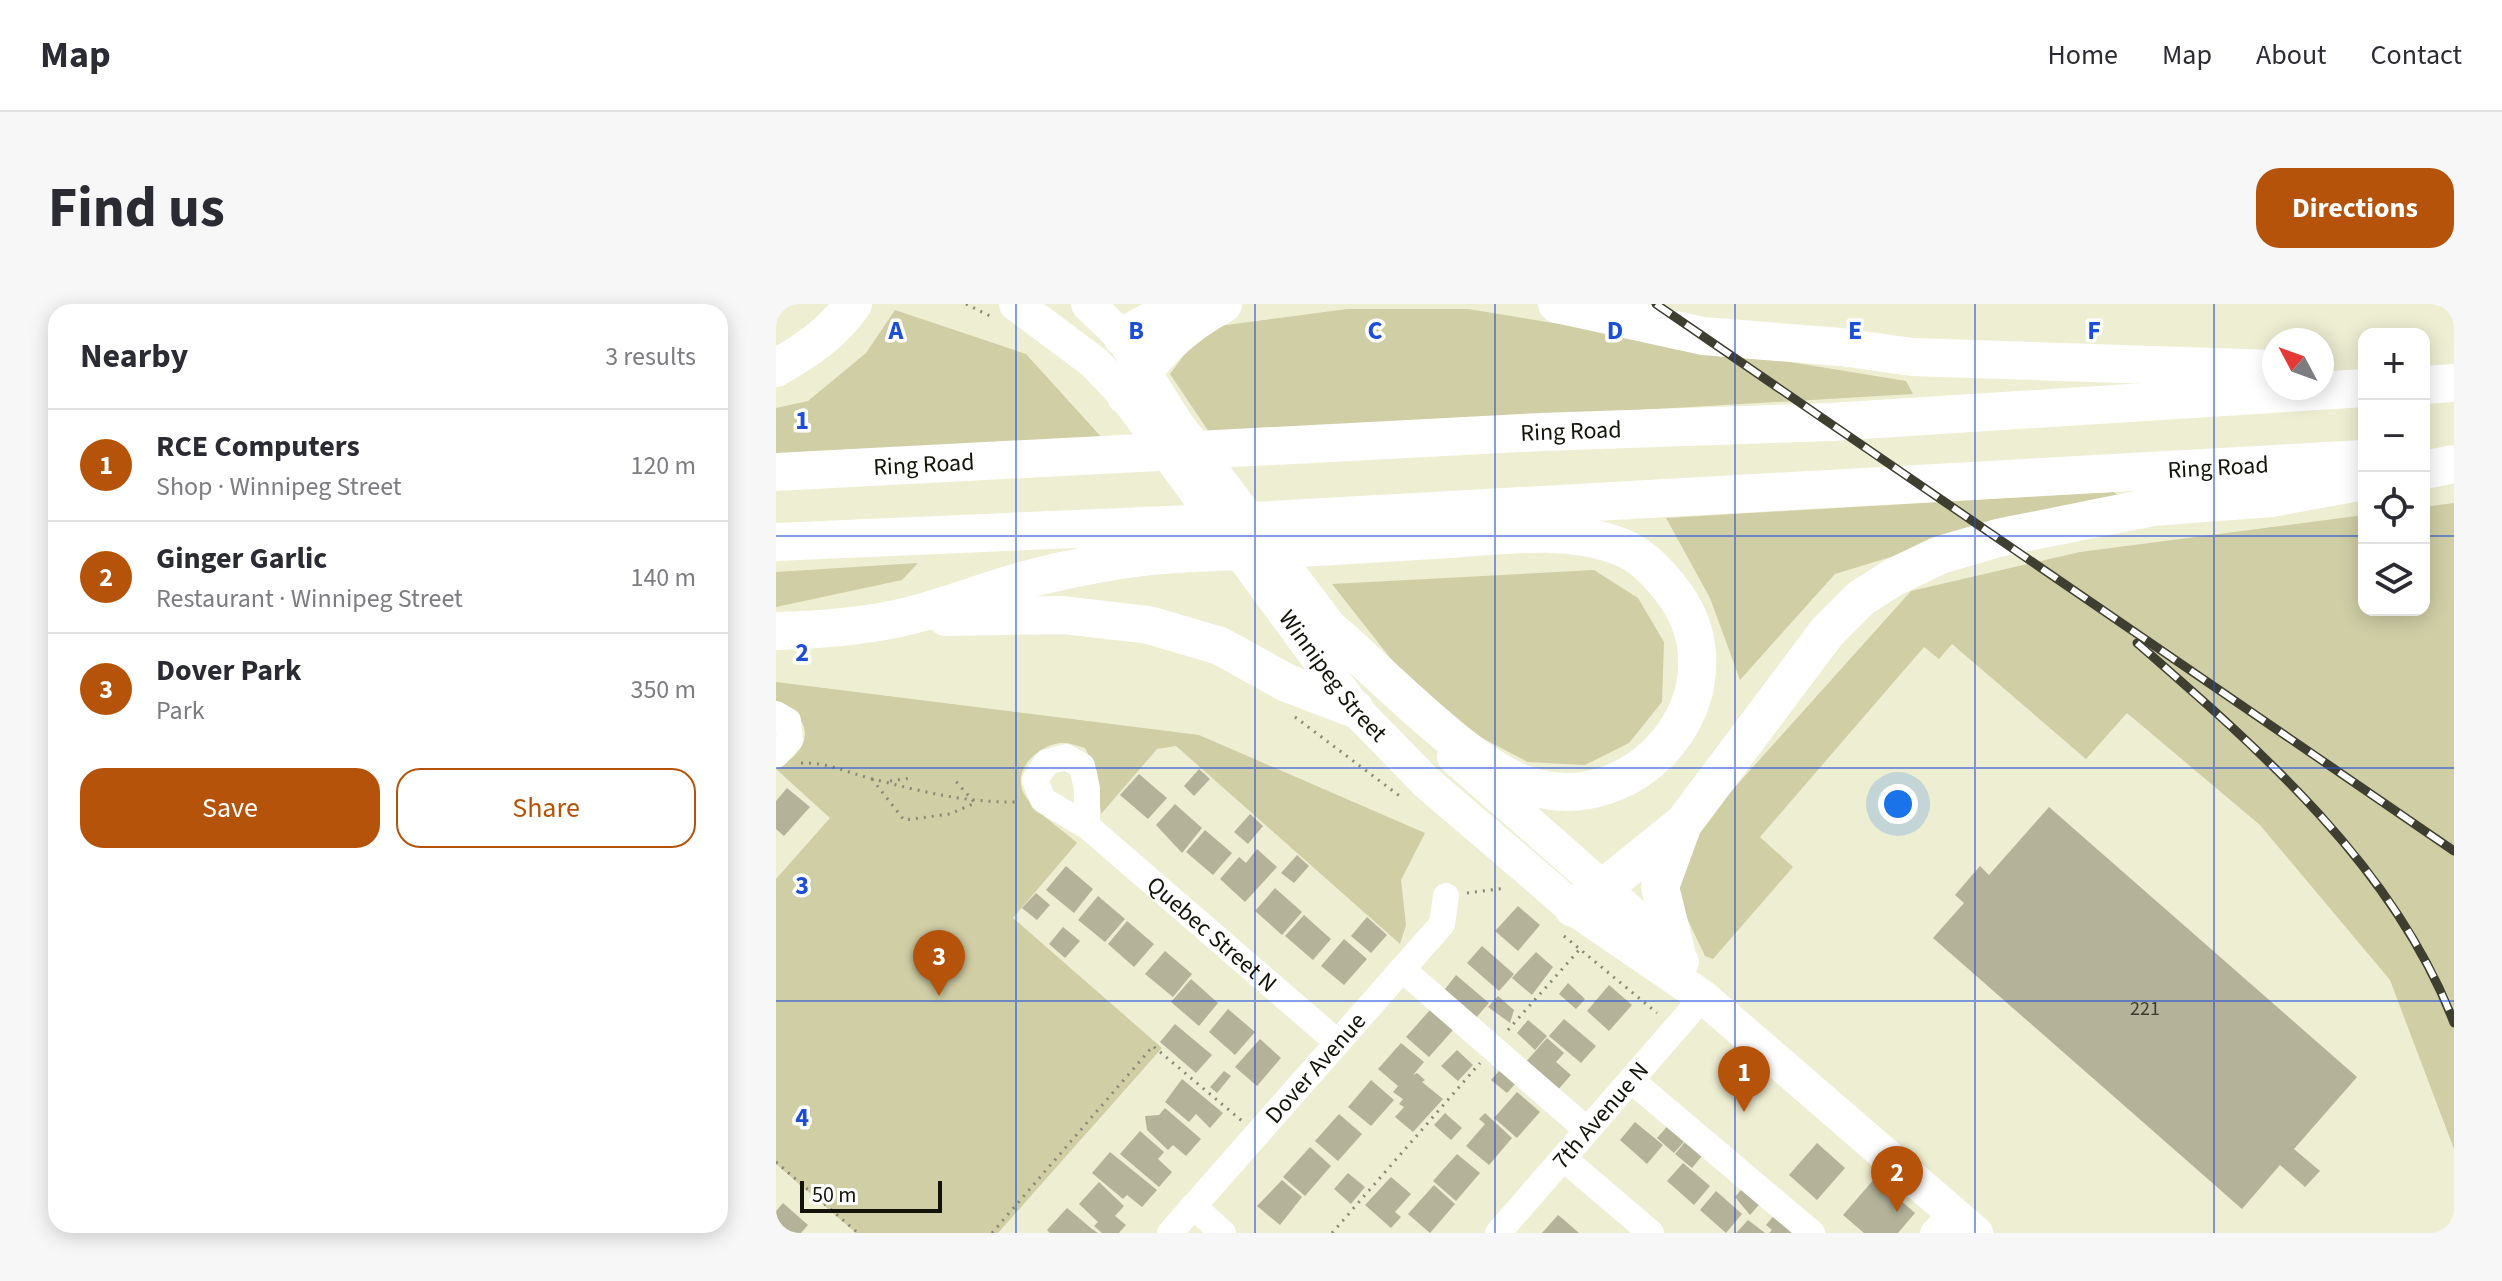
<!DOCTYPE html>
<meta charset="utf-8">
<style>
:root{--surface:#fff;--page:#f7f7f7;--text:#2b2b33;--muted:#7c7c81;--line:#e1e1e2;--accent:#b45309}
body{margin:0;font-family:"Source Sans 3",sans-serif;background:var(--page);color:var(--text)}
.controls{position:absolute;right:24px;top:24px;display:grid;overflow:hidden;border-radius:16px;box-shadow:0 4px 20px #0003}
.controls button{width:72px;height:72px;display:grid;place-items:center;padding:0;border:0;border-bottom:2px solid var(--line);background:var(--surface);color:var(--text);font:40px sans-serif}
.compass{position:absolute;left:1486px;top:24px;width:72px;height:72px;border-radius:50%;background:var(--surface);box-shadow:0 4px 20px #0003;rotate:311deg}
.scale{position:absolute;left:24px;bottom:20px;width:142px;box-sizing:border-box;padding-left:8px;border:4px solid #13130a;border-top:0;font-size:22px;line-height:28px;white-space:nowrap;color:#13130a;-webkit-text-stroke:6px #fff;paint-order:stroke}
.you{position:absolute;left:1122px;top:500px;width:28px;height:28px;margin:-20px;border:6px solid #fff;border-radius:50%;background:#1a73e8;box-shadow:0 0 0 12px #1a73e833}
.badge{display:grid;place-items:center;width:52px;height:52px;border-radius:50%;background:var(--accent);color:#fff;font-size:26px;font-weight:700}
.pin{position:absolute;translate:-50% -66px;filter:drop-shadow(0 2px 4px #0008)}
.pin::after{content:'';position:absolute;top:42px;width:28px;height:24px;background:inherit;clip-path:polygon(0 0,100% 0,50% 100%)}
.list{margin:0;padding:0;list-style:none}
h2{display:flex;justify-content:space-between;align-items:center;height:104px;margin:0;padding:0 32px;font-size:34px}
h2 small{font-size:26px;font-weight:400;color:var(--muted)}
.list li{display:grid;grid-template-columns:52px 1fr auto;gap:24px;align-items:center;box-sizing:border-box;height:112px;padding:0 32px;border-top:2px solid var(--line)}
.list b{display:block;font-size:30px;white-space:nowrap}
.list p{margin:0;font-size:26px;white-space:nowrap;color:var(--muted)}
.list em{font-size:26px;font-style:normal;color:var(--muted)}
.actions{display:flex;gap:16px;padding:24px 32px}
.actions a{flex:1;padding:18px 0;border:2px solid var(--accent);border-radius:24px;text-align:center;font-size:28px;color:var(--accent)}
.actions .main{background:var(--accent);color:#fff}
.icon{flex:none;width:44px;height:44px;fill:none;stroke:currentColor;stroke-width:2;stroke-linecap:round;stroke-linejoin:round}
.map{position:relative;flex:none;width:1678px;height:929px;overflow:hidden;border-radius:24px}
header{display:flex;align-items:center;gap:48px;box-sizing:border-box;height:112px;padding:0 40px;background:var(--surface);border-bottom:2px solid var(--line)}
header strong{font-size:38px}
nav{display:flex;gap:44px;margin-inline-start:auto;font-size:28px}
.intro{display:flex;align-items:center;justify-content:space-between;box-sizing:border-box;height:192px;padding:0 48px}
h1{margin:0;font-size:56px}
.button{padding:20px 36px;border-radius:24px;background:var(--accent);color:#fff;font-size:28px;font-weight:700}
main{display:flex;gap:48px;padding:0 48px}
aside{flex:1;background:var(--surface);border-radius:24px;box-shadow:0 4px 20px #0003}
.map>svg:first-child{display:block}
</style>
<header>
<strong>Map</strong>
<nav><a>Home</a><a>Map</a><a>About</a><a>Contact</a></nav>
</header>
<div class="intro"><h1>Find us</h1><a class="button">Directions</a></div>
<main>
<aside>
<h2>Nearby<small>3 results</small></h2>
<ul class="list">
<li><span class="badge">1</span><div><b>RCE Computers</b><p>Shop · Winnipeg Street</p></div><em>120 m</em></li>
<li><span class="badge">2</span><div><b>Ginger Garlic</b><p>Restaurant · Winnipeg Street</p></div><em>140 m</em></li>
<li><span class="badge">3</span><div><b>Dover Park</b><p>Park</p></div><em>350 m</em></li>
</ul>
<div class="actions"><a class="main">Save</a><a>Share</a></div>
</aside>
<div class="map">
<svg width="1678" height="929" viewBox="0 0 1678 929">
<rect width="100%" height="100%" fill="#eeeed3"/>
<g fill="#cfcea5">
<path d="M 571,5 L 692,5 L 1130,77 L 1137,90 L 435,131 L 394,70 L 428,24 Z"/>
<path d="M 119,6 L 250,50 L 328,136 L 0,157 L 0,104 L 32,97 L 90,49 Z"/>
<path d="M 1337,188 L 1349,195 L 1229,218 L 1059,270 L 964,376 L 934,294 L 890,214 Z"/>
<path d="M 1678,199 L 1678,845 L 1614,676 L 1484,521 L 1351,409 L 1310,455 L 1176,340 L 1163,355 L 1148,343 L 984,533 L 1017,563 L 937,655 L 929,652 L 898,587 L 924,522 L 1135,287 L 1304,248 L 1588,211 L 1588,306 L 1648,306 L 1648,203 Z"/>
<path d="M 142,259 L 126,276 L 0,303 L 0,268 Z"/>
<path d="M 818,266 L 862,294 L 888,338 L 886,398 L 853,439 L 809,461 L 752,458 L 685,423 L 630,374 L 556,280 Z"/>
<path d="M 0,378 L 423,431 L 649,529 L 625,576 L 630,621 L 624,640 L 400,442 L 381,445 L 325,510 L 321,467 L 309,444 C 301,442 292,438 284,439 C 257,443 231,472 253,497 C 266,513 286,525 301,539 L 237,614 L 386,744 L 222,929 L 80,929 L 0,860 L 0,575 L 54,514 L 0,465 C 35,446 42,416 0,398 Z"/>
</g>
<g fill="#b4b39a">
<path d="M 423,465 L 434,475 L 418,492 L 408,482 Z"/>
<path d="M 363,470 L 391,494 L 372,515 L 344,491 Z"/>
<path d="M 11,484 L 34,503 L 8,532 L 0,525 L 0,497 Z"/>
<path d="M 399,500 L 426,524 L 406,549 L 380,521 Z"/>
<path d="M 1273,503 L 1581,773 L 1518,845 L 1544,867 L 1529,883 L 1504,861 L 1466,905 L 1157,634 L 1188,599 L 1179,591 L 1204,562 L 1213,571 Z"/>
<path d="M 474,510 L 487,522 L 472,540 L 458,528 Z"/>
<path d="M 429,526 L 456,549 L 437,571 L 410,548 Z"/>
<path d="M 481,545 L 501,563 L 469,598 L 444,575 L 463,553 L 470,559 Z"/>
<path d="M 521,551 L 533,562 L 518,579 L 505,569 Z"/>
<path d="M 290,562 L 317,585 L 298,609 L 270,586 Z"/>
<path d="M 499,584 L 526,608 L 506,631 L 479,607 Z"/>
<path d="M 260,589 L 274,601 L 261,616 L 246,604 Z"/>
<path d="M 322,592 L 349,615 L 329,638 L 302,616 Z"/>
<path d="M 742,602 L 764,621 L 742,647 L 719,627 Z"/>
<path d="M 528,611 L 555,635 L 537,656 L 509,632 Z"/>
<path d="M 591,613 L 611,631 L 595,649 L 575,632 Z"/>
<path d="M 351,617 L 378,640 L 358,663 L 332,640 Z"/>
<path d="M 287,623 L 304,637 L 289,654 L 273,640 Z"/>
<path d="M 568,635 L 591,655 L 568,681 L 545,662 Z"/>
<path d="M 706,642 L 738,670 L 723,687 L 691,659 Z"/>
<path d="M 389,647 L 416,670 L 397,693 L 369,670 Z"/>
<path d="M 760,648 L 777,663 L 756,691 L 736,674 Z"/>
<path d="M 680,671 L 713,699 L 698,716 L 666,689 Z"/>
<path d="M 415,675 L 442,699 L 423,722 L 395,698 Z"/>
<path d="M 792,679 L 809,695 L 800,705 L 783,690 Z"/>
<path d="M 833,681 L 856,701 L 833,727 L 811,707 Z"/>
<path d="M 722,692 L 738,706 L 734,719 L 712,703 Z"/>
<path d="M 452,705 L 479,728 L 459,751 L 433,728 Z"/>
<path d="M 654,706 L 677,726 L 653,753 L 630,733 Z"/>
<path d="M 788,715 L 820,742 L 805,759 L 773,732 Z"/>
<path d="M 752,716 L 771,732 L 759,746 L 741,729 Z"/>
<path d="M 399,720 L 436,751 L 420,769 L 384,738 Z"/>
<path d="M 771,734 L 788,749 L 780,758 L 795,771 L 780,788 L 748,760 Z"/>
<path d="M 484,735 L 505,754 L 481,782 L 459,763 Z"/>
<path d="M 625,739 L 648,758 L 637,771 L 641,769 L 649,776 L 646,778 L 667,795 L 637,828 L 619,813 L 628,803 L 623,800 L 627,795 L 617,788 L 622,782 L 602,765 Z"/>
<path d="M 681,746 L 697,761 L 682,777 L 665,762 Z"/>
<path d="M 725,765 L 741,778 L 731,789 L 715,776 Z"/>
<path d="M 448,767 L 455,772 L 441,789 L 434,783 Z"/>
<path d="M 406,775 L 447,809 L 434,824 L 420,810 L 413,818 L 389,798 Z"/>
<path d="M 595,776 L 618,796 L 595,822 L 572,803 Z"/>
<path d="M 741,788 L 764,808 L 741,834 L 718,814 Z"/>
<path d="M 389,804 L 425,835 L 410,852 L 397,841 L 392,846 L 371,826 L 369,812 L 383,811 Z"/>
<path d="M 669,809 L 686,824 L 675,836 L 658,821 Z"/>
<path d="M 709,809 L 736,834 L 713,861 L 690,842 L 709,820 L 703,815 Z"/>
<path d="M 563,810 L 586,830 L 562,857 L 539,837 Z"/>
<path d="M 897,816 L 914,831 L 898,849 L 881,834 Z"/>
<path d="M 859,818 L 887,841 L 871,860 L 844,836 Z"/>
<path d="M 364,827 L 388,848 L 382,855 L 396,868 L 383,883 L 344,850 Z"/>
<path d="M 914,832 L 931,846 L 916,864 L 899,850 Z"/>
<path d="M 1041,839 L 1069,864 L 1041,896 L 1013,871 Z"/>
<path d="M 534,843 L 555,862 L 529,892 L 507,873 Z"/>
<path d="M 334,848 L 381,886 L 366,903 L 351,891 L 347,895 L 316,869 Z"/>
<path d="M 681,850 L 704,869 L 680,897 L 657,877 Z"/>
<path d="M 907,859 L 934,882 L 918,901 L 891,877 Z"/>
<path d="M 572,869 L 589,883 L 575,900 L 558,885 Z"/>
<path d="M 615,873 L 635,890 L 619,908 L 625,913 L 615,924 L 589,901 Z"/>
<path d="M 1099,874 L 1139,909 L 1122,929 L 1088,929 L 1067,911 Z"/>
<path d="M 506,876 L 526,893 L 504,921 L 481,902 Z"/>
<path d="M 323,878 L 348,902 L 339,912 L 350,921 L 343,929 L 326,929 L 318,922 L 322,918 L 303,900 Z"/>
<path d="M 970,880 L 988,895 L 974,911 L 959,893 Z"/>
<path d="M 658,881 L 679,900 L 654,929 L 632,910 Z"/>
<path d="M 940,887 L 966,910 L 950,929 L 924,906 Z"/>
<path d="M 7,899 L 32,921 L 25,929 L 7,929 L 0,923 L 0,907 Z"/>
<path d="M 291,904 L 316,925 L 322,929 L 274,929 L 271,926 Z"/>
<path d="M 1000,909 L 1020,924 L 1015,929 L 993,929 L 996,926 L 990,921 Z"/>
<path d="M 782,911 L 787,915 L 803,929 L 766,929 Z"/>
<path d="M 972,916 L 989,929 L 960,929 Z"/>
</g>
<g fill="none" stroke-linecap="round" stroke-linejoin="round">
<g stroke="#888876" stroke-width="3" stroke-dasharray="2 6" stroke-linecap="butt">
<path d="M 190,0 L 216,13"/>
<path d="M 519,413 L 625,493"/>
<path d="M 25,459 C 53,458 71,469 97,475 C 148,488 190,499 244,498"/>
<path d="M 96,475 L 128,516 L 174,510 L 199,499 L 177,474"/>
<path d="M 114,477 L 135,474"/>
<path d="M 691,589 L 730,584"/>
<path d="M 788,632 L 881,709"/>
<path d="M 732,726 L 804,645"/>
<path d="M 0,858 L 82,929"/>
<path d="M 216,929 L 377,742 L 466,817"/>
<path d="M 556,929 L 704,759"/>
</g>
<g stroke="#fff" stroke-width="26">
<path d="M 0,410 L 12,417 L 14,436 L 0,451"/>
<path id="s1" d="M 311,522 L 311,485 L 306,462 L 290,453 L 271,458 L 259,476 L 267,496 L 311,522 L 561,738"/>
<path d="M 626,665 L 811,826"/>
<path d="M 855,776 L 1036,929"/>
<path d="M 787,854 L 875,929"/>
<path d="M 417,902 L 447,929"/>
<path id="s2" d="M 394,929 L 666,620 L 670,592"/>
<path id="s3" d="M 722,929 L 927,693"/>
<path d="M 1157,929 L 1176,908"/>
</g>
<g stroke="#fff" stroke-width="34">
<path id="s4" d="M 240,0 L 319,59 L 349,91 L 579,405 L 650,478 L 797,604 L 927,693 L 1200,929"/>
<path d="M 312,0 L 346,33 L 400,119 L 573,348"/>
<path d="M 678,453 L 900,648 L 906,658"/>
</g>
<g stroke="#fff" stroke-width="38">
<path d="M 781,0 L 927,32 L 1065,43 L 1136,53 L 1498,65"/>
<path d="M 346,33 L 405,0"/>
<path d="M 0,64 C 31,46 57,29 77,0"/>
<path d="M 1648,81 L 1678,79"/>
<path d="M 349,91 C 380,50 401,25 447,0"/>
<path d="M 1648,166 L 1678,160"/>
<path id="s5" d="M 0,168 L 765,128 L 1055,118 L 1588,84"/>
<path id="s6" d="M 0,238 L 460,218 L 1588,155"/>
<path d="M 170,313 L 287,311 L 373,321 L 444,342 L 511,379 L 579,405"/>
<path d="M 0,327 C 40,326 80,323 119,315 C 163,306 205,288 249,276 C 279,268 313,261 344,256 C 403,247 465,248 524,244 C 574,241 624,238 674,235 C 728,231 793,222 845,243 C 867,251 886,273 900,292 C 968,391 861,519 750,481 C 692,461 606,370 557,328"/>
<path d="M 797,604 L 827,584 L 905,521"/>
<path d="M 900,648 L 884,583 L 907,520 L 1051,328 L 1085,294 L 1118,273 L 1164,251 L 1222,234 L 1376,203 L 1495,194 L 1588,177"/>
</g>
<defs>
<g id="rail">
<path d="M 880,0 L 1678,547"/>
<path d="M 1361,339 C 1484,446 1618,562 1678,719"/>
</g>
</defs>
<use href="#rail" stroke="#3e3e31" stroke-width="9"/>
<use href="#rail" stroke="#fff" stroke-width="6" stroke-dasharray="18" stroke-linecap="butt"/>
</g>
<path fill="none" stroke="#1d4ed8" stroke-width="2" stroke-opacity="0.55" d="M 240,0 L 240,929M 479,0 L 479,929M 719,0 L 719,929M 959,0 L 959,929M 1199,0 L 1199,929M 1438,0 L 1438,929M 0,232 L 1588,232M 1648,232 L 1678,232M 0,464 L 1678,464M 0,697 L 1678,697"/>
<g text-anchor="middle" stroke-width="7" stroke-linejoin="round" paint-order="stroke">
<g font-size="20" fill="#3b3b2e">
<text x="1369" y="711">221</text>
</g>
<g font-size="24" fill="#13130a" stroke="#fff">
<text dy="8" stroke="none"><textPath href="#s5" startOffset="796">Ring Road</textPath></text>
<text dy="8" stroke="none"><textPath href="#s5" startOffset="148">Ring Road</textPath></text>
<text dy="8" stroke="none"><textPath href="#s6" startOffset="1444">Ring Road</textPath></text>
<text dy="8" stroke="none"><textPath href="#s4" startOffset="492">Winnipeg Street</textPath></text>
<text dy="8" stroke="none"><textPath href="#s1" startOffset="358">Quebec Street N</textPath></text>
<text dy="8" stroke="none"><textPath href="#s2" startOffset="220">Dover Avenue</textPath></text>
<text dy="8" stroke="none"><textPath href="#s3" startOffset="156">7th Avenue N</textPath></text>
</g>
</g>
<g font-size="26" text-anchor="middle" font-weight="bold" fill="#1d4ed8" stroke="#fff" stroke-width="7" stroke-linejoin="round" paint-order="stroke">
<text x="120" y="35">A</text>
<text x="360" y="35">B</text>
<text x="599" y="35">C</text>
<text x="839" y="35">D</text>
<text x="1079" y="35">E</text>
<text x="1318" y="35">F</text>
<text x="26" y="125">1</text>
<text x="26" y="357">2</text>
<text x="26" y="590">3</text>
<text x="26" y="822">4</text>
</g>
</svg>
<div class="controls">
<button>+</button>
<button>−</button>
<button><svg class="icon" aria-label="locate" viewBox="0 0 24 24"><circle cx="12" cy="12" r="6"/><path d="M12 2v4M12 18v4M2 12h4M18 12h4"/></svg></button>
<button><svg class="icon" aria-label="layers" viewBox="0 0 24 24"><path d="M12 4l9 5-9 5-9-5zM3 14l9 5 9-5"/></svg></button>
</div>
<svg class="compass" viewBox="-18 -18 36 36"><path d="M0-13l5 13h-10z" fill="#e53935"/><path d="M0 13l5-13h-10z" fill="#7c7c81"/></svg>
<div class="scale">50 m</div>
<div class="you"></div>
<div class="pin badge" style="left:968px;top:808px">1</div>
<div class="pin badge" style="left:1121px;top:908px">2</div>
<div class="pin badge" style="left:163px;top:692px">3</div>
</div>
</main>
